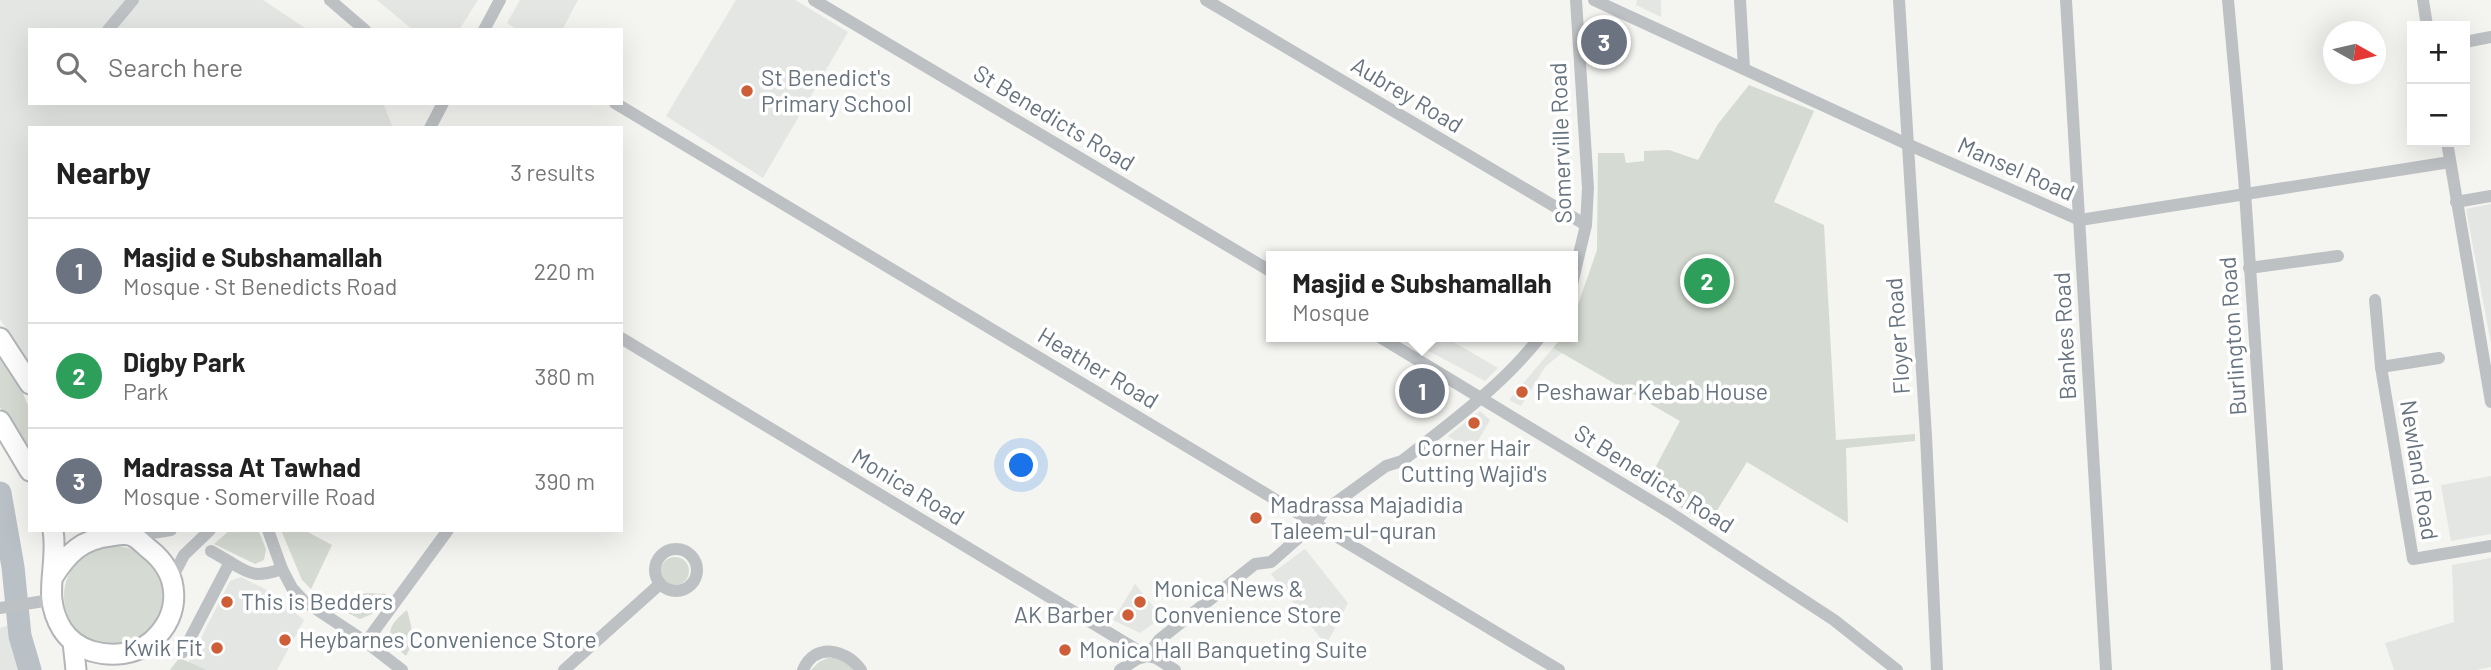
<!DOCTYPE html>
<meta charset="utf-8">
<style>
:root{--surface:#fff;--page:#f2f2f2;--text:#222;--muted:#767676;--line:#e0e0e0;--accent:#0b8043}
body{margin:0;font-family:Barlow,sans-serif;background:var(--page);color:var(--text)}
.controls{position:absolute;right:21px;top:21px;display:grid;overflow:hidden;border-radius:0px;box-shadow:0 7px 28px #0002}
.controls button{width:63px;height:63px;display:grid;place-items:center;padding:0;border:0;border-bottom:2px solid var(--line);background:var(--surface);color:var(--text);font:35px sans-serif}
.compass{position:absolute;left:2323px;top:21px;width:63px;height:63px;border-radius:50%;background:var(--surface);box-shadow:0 7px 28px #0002;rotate:98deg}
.you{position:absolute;left:1022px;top:466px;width:24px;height:24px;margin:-18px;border:5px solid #fff;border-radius:50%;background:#1a73e8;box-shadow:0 0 0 10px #1a73e833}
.badge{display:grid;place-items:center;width:46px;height:46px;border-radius:50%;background:var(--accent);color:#fff;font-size:23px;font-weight:700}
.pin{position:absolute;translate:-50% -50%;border:4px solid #fff;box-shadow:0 2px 7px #0006}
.popup{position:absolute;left:1266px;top:251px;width:312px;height:91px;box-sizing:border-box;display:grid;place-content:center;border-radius:0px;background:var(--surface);filter:drop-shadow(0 2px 5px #0005);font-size:23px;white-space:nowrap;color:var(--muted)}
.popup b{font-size:26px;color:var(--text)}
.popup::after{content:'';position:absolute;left:50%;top:100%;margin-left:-14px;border:14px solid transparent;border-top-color:var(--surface)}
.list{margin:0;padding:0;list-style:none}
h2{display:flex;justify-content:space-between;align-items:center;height:91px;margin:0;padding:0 28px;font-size:30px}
h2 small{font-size:23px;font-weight:400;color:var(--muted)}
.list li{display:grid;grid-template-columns:46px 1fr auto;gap:21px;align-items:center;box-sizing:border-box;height:105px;padding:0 28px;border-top:2px solid var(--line)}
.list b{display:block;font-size:26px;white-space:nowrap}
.list p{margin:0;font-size:23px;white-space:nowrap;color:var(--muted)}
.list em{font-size:23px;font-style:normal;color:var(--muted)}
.icon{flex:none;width:38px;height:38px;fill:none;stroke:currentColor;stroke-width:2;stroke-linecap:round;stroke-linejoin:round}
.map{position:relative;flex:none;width:2491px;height:670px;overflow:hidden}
.search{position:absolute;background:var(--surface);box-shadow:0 7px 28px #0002;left:28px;top:28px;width:595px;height:77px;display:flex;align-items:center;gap:18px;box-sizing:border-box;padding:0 24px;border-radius:0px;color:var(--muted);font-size:26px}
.panel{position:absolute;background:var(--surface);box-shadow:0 7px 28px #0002;left:28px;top:126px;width:595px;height:406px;border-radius:0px}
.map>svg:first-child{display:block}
</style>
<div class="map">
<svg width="2491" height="670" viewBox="0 0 2491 670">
<rect width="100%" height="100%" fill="#f4f4f1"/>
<g fill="#e4e6e4">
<path d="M 0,0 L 263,0 L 308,30 L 30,30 L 30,103 L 383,103 L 393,128 L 30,128 L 30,365 L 0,319 Z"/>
<path d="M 377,0 L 478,0 L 459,30 L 413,30 Z"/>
<path d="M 520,0 L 578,0 L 562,30 L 518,30 L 507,23 Z"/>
<path d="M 736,0 L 795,0 L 848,32 L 763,178 L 666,116 Z"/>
<path d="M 1637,0 L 1661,0 L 1661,17 L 1636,5 Z"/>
<path d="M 2491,204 L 2491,344 L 2466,209 Z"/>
<path d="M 1427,337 L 1445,337 L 1498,368 L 1485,381 L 1421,347 Z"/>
<path d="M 1553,348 L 1562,353 L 1545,367 L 1521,406 L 1509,400 Z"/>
<path d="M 1480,411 L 1490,420 L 1472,451 L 1448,436 Z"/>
<path d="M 2491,476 L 2491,534 L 2451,541 L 2441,485 Z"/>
<path d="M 1305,549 L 1348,603 L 1326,645 L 1271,574 Z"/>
<path d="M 2491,558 L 2491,667 L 2476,670 L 2394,670 L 2385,643 L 2454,622 L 2452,565 Z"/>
<path d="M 241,577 L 265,589 L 304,620 L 277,670 L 207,670 L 188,663 L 230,581 Z"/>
<path d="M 1135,584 L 1162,617 L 1140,633 L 1113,620 Z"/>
<path d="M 13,624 L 24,670 L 0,670 L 0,628 Z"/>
</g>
<g fill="#d5dad2">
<path d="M 1749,85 L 1814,111 L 1774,202 L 1824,225 L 1836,440 L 1915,434 L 1915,441 L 1846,448 L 1848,523 L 1747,462 L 1708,525 L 1646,485 L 1680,421 L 1553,348 L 1562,337 L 1572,337 L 1573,319 L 1597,250 L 1598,153 L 1624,153 L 1626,163 L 1644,161 L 1644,151 L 1669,150 L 1698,160 L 1718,124 Z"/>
<path d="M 0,348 L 10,363 L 30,410 L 30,455 L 0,407 Z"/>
<path d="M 230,530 L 258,530 L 266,549 L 264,560 L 255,564 L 214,544 Z"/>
<path d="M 281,530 L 304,530 L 332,545 L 311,589 L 302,580 Z"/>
<circle cx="114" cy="596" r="50"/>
<circle cx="675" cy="571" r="14"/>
<path d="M 366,593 L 387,594 L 372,614 L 360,619 L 340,609 L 353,597 Z"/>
<path d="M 407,610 C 412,627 415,640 406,656 C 386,638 384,628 407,610 Z"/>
<path d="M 179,658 L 207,670 L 170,670 Z"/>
<path d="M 828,658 C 840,658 847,660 853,670 L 811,670 L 819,662 Z"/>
</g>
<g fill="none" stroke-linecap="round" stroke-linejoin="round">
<path stroke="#b9c1c6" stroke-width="23" d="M 0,493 L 13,567 L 20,636 L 30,670"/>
<defs>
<g id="highway">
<path d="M 0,338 L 30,384"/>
<path d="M 0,421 L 30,471"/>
<path d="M 53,577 C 68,553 82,539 111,536 C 117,535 126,533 132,536 C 138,538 144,545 149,549 C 181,574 182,614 152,641 C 135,655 112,657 91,651 C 79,647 69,640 62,629 C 41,595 59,567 53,530"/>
<path d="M 73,642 L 76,670"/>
</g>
</defs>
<use href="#highway" stroke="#b3b5b8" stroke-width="23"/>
<g stroke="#bec1c4" stroke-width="12">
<path d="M 330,0 L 365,30"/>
<path d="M 814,0 L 1272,272"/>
<path d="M 1206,0 L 1586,225"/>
<path d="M 1594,0 L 1907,144 L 2080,220 L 2450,162"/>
<path d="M 1740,0 L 1744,68"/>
<path d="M 1899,0 L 1926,436 L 1937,670"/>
<path d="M 2066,0 C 2081,223 2091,447 2106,670"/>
<path d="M 2228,0 L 2244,177 L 2277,670"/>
<path d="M 2423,0 L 2427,26"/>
<path d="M 108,30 L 133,0"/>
<path d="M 484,30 L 500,0"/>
<path d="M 2465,42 L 2491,37"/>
<path d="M 615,103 L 1559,670"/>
<path d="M 430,128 L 443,103"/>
<path d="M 2447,142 L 2491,402"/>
<path d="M 2456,202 L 2491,196"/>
<path d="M 2249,268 L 2338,256"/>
<path d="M 1572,284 L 1586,225 L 1588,188 L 1576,0"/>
<path d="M 2375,300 L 2381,367"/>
<path d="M 1380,337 L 1669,512 L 1834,620 L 1897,670"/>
<path d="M 621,338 L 1147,656 L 1156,658 L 1175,670"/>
<path d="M 2439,358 L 2381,367 L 2413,559 L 2491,546"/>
<path d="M 268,530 L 282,569 L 292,588 L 304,601 L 366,642 L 402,670"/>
<path d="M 133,536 L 171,530"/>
<circle cx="676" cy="570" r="21"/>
<path d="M 211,551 L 230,562"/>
<path d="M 171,580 L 184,555 L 210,530"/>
<path d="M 0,608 L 50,600"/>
<path d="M 366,642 L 448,530"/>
<path d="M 183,652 L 230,562 C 252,576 258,577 282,569"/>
<path d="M 564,670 L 660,584"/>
<path d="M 803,670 C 815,642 846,649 861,670"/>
<path d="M 1120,670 L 1137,659 L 1147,656 L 1159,640 L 1255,564 L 1271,562 L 1314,524 L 1324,511 L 1386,466 L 1402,461 C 1450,423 1502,386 1540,337"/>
</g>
<use href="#highway" stroke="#fff" stroke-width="19"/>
</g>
<g fill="#cd5e37" stroke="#fff" stroke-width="2.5">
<circle cx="747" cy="91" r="7"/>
<circle cx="1522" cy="392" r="7"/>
<circle cx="1474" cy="423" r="7"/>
<circle cx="1256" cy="518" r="7"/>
<circle cx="227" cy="602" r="7"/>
<circle cx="1140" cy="602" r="7"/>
<circle cx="1128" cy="615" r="7"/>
<circle cx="285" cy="640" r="7"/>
<circle cx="217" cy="648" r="7"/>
<circle cx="1065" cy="650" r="7"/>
</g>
<g text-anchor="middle" stroke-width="7" stroke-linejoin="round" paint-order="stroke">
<g font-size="23" fill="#67737e" stroke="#fff" text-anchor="start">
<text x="761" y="86">St Benedict's<tspan x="761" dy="26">Primary School</tspan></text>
<text x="1536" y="400">Peshawar Kebab House</text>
<text x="1474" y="456" text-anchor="middle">Corner Hair<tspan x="1474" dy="26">Cutting Wajid's</tspan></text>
<text x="1270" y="513">Madrassa Majadidia<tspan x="1270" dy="26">Taleem-ul-quran</tspan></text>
<text x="1154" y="597">Monica News &amp;<tspan x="1154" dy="26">Convenience Store</tspan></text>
<text x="241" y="610">This is Bedders</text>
<text x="1114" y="623" text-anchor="end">AK Barber</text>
<text x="299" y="648">Heybarnes Convenience Store</text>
<text x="203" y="656" text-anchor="end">Kwik Fit</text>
<text x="1079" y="658">Monica Hall Banqueting Suite</text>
</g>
<g font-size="23" fill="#67737e" stroke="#fff">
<text transform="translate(1407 95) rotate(31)" y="8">Aubrey Road</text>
<text transform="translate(1054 118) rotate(31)" y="8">St Benedicts Road</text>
<text transform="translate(1561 143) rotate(-92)" y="8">Somerville Road</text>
<text transform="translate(2016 169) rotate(24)" y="8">Mansel Road</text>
<text transform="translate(1898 336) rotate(-94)" y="8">Floyer Road</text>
<text transform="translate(2065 336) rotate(-93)" y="8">Bankes Road</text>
<text transform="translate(2233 336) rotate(-94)" y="8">Burlington Road</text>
<text transform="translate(1098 368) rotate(31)" y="8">Heather Road</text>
<text transform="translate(2419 470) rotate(81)" y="8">Newland Road</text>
<text transform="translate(1654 479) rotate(32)" y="8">St Benedicts Road</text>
<text transform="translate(908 487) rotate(31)" y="8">Monica Road</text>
</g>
</g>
</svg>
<div class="controls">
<button>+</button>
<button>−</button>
</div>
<svg class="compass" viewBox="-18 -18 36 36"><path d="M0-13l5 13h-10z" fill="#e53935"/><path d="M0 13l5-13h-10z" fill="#767676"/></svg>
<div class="you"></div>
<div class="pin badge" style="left:1422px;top:391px;background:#6b7280">1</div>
<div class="popup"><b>Masjid e Subshamallah</b>Mosque</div>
<div class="pin badge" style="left:1707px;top:281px;background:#2e9e5b">2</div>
<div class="pin badge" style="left:1604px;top:42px;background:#6b7280">3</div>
<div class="search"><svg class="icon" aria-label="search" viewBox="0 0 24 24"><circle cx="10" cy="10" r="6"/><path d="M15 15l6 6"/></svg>Search here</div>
<section class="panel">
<h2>Nearby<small>3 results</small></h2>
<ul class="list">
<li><span class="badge" style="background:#6b7280">1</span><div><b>Masjid e Subshamallah</b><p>Mosque · St Benedicts Road</p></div><em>220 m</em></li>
<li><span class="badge" style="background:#2e9e5b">2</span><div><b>Digby Park</b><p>Park</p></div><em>380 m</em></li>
<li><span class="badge" style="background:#6b7280">3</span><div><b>Madrassa At Tawhad</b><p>Mosque · Somerville Road</p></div><em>390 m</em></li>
</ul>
</section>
</div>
